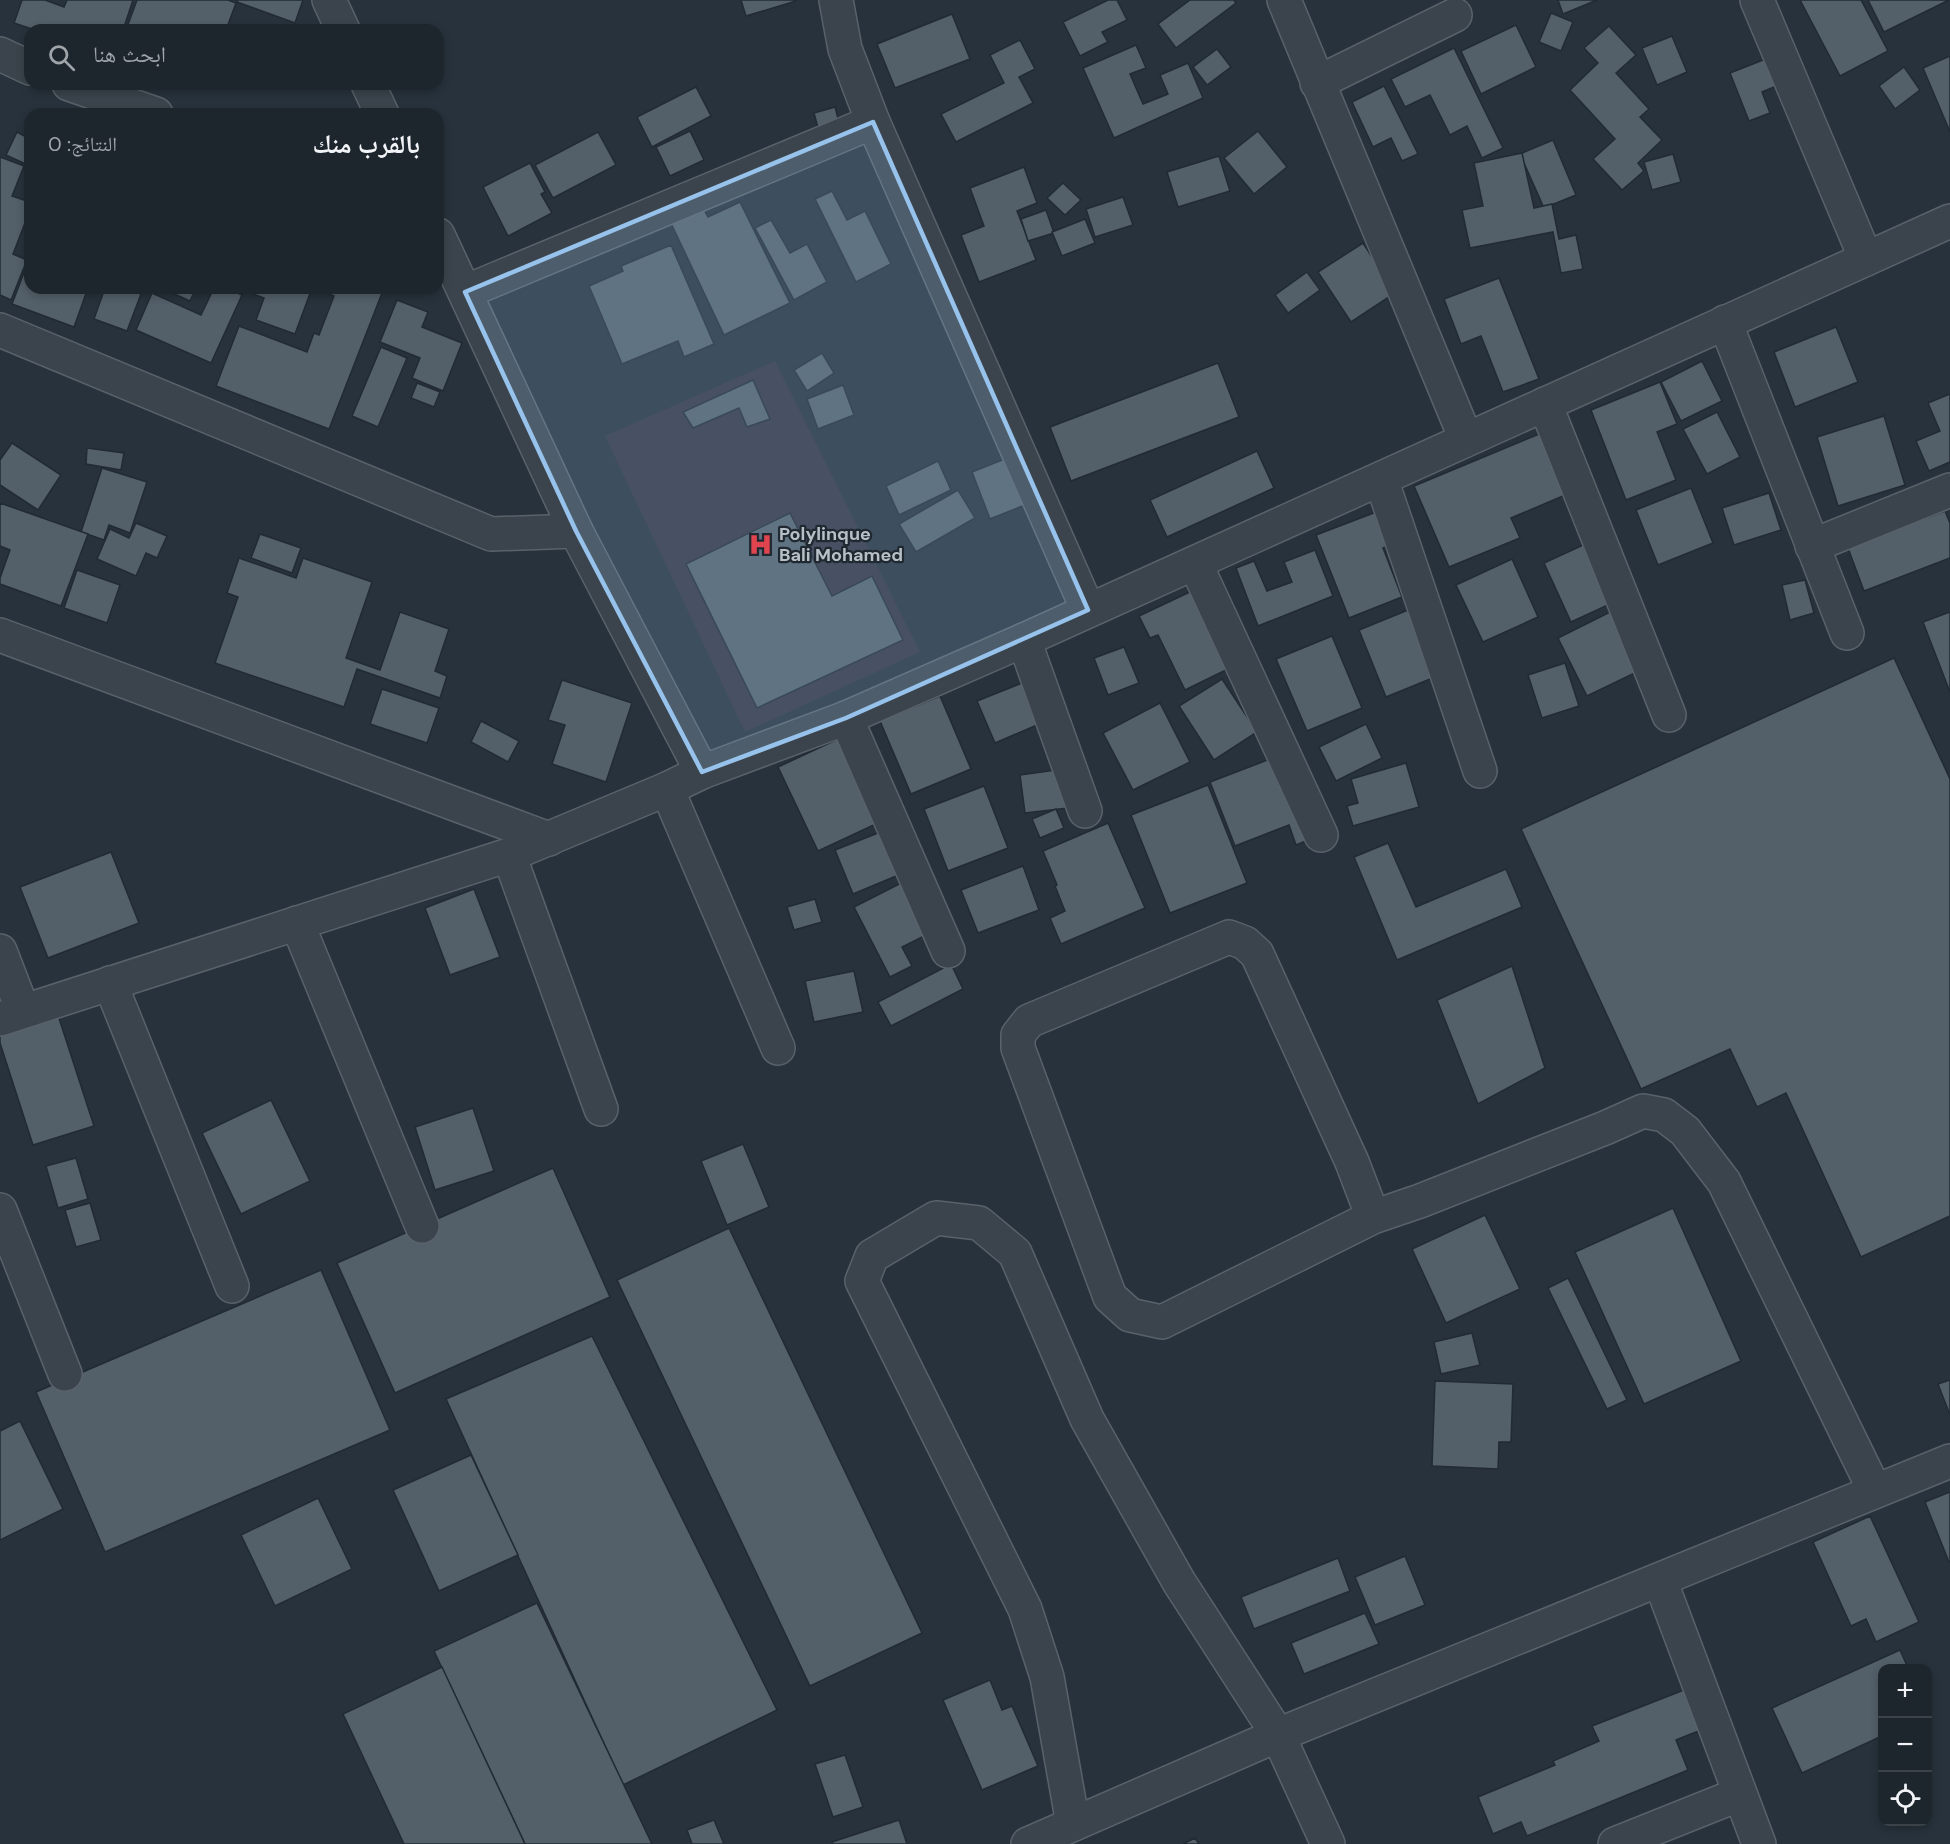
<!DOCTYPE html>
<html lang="ar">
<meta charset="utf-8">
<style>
:root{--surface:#1d262d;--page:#252e35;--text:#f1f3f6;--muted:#a0a5aa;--line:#3b4349}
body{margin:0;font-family:"DM Sans","Noto Naskh Arabic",sans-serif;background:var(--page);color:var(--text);direction:rtl}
.controls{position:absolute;right:18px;bottom:18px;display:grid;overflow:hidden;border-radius:12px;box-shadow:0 3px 9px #0003}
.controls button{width:54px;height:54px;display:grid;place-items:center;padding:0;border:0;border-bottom:2px solid var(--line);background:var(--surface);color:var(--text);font:30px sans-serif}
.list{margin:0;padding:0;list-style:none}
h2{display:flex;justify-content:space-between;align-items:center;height:78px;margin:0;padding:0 24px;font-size:26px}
h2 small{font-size:20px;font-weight:400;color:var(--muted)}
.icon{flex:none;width:33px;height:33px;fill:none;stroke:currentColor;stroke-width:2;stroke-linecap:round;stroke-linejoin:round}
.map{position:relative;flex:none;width:1950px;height:1844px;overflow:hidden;direction:ltr}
.search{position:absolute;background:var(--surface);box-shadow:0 3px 9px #0003;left:24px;top:24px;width:420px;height:66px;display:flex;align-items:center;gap:15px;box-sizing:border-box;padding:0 21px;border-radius:18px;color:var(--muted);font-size:22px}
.panel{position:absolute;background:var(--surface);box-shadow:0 3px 9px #0003;left:24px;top:108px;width:420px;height:186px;border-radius:18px;direction:rtl}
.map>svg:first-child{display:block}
</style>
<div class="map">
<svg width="1950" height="1844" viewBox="0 0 1950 1844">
<rect width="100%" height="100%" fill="#27323c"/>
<path fill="#353541" d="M 775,361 L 920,652 L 745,732 L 605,436 Z"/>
<g fill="#535f69" stroke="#222b33" stroke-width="1.5">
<path d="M 22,0 L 45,0 L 64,7 L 67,0 L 133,0 L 123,30 L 35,30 L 14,23 Z"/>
<path d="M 137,0 L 228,0 L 236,3 L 226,30 L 126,30 Z"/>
<path d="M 238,0 L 303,0 L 295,23 L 237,2 Z"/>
<path d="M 741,0 L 796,0 L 796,1 L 746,16 Z"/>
<path d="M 1108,0 L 1117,0 L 1127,20 L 1102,32 L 1108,42 L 1080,56 L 1063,22 Z"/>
<path d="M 1190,0 L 1234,0 L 1236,3 L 1176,48 L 1158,24 Z"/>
<path d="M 1558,0 L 1597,0 L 1563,14 Z"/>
<path d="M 1800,0 L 1861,0 L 1888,51 L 1840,76 Z"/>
<path d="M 1868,0 L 1949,0 L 1884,32 Z"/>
<path d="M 1551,13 L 1573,22 L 1561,51 L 1539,42 Z"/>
<path d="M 952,14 L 970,59 L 895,88 L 877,44 Z"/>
<path d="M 1516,25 L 1536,67 L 1481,94 L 1461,51 Z"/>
<path d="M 1609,26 L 1636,55 L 1616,73 L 1649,109 L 1640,117 L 1662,140 L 1638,163 L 1644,171 L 1622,190 L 1593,159 L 1615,139 L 1570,90 L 1598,63 L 1584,48 Z"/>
<path d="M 1672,36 L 1687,72 L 1657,85 L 1642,48 Z"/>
<path d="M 1020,40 L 1035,69 L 1019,77 L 1033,103 L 956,142 L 941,114 L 1004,83 L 990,55 Z"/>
<path d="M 1136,45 L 1146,68 L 1130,74 L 1143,104 L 1168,94 L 1160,75 L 1188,63 L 1203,98 L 1114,138 L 1083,68 Z"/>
<path d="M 1454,48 L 1503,148 L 1482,158 L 1467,126 L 1450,135 L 1430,95 L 1405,107 L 1391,79 Z"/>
<path d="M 1217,49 L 1231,67 L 1207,85 L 1193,67 Z"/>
<path d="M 1950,56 L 1950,132 L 1923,68 Z"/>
<path d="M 1768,58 L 1779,85 L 1762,92 L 1770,113 L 1749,121 L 1730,73 Z"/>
<path d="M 1904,67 L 1920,90 L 1895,109 L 1879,86 Z"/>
<path d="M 1384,86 L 1418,154 L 1402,161 L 1391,138 L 1373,147 L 1352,102 Z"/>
<path d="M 696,87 L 711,116 L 652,147 L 637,117 Z"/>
<path d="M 835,107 L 839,122 L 818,128 L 814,113 Z"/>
<path d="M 690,131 L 704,160 L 670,176 L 656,147 Z"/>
<path d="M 1258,131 L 1287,167 L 1254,194 L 1224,158 Z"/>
<path d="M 17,132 L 30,139 L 30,166 L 6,155 Z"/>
<path d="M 598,132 L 616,165 L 553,198 L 535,165 Z"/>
<path d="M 1553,140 L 1576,195 L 1544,208 L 1520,154 Z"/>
<path d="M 1522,153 L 1534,208 L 1552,204 L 1559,239 L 1576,235 L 1583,269 L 1561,273 L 1553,232 L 1470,248 L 1462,210 L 1483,206 L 1474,163 Z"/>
<path d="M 1673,154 L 1681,182 L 1652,190 L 1644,162 Z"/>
<path d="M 1219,156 L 1230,191 L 1178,207 L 1167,172 Z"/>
<path d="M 0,157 L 24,166 L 12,196 L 30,202 L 30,210 L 13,254 L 27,260 L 11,300 L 0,295 Z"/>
<path d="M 530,163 L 545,192 L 541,194 L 552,213 L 508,236 L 483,187 Z"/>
<path d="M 1024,167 L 1037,203 L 1017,211 L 1036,260 L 979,282 L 961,235 L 984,226 L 970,188 Z"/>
<path d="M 1063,183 L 1081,200 L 1065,215 L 1047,198 Z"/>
<path d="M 832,191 L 847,220 L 865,211 L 891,264 L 856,282 L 815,199 Z"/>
<path d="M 1123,197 L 1133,225 L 1095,237 L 1086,209 Z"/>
<path d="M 699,200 L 708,217 L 740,202 L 790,303 L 724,335 L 667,215 Z"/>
<path d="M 1046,210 L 1054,233 L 1028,241 L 1021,219 Z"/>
<path d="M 1085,219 L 1095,243 L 1062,256 L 1052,232 Z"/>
<path d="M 771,220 L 790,253 L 807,244 L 827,282 L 794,300 L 755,228 Z"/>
<path d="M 1363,243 L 1395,293 L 1351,322 L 1318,272 Z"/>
<path d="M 671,245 L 714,344 L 684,357 L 678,341 L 622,364 L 589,286 L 623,271 L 621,266 Z"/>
<path d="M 30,257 L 30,288 L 88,288 L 74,327 L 12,304 Z"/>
<path d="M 1307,272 L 1320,290 L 1288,313 L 1275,295 Z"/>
<path d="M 1499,278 L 1539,379 L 1503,392 L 1481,336 L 1461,344 L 1444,299 Z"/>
<path d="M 105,288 L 126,288 L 141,294 L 127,331 L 94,319 Z"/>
<path d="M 161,288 L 196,288 L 190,301 Z"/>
<path d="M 214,288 L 226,288 L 242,295 L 211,363 L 136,330 L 152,293 L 201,315 Z"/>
<path d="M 246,288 L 312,288 L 295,334 L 256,320 L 264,298 L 245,291 Z"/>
<path d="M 312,288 L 368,288 L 382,293 L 329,429 L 216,386 L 239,326 L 307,352 L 314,333 L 319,335 L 334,296 Z"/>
<path d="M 397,300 L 428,312 L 422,327 L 462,343 L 443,391 L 412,378 L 420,358 L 380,342 Z"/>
<path d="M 1836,327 L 1858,382 L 1795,407 L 1774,352 Z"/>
<path d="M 381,347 L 407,358 L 378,427 L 352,416 Z"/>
<path d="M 822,353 L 834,373 L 807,391 L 794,370 Z"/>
<path d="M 1702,361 L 1722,401 L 1681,421 L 1661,382 Z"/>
<path d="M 1218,363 L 1239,417 L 1071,481 L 1050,427 Z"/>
<path d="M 753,380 L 770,419 L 747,427 L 739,408 L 693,428 L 683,412 Z"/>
<path d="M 1660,382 L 1677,424 L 1657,432 L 1676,480 L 1626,500 L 1591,410 Z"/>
<path d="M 417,383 L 440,392 L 434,407 L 411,398 Z"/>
<path d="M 843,385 L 854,415 L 818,429 L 807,399 Z"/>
<path d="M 1950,394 L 1950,462 L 1929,471 L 1916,441 L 1940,431 L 1928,403 Z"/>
<path d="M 1717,412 L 1740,457 L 1707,474 L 1683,429 Z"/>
<path d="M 1884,416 L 1905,485 L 1838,506 L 1817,437 Z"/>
<path d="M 1544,432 L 1570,493 L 1511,518 L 1520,538 L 1449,567 L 1414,486 Z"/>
<path d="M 12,443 L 61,475 L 38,510 L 0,485 L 0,460 Z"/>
<path d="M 87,448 L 124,453 L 121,470 L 86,464 Z"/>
<path d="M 1257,451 L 1274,488 L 1167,537 L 1150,500 Z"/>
<path d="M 1012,456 L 1030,503 L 990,519 L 972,472 Z"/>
<path d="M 938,461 L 951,490 L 899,515 L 886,486 Z"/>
<path d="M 102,468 L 147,482 L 130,533 L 109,525 L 104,540 L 81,532 Z"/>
<path d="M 1691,488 L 1713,543 L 1658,565 L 1636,510 Z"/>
<path d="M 958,490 L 975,518 L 916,552 L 899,524 Z"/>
<path d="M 1769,493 L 1781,530 L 1734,545 L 1722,508 Z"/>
<path d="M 0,503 L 88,534 L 61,606 L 0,584 L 0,578 L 10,550 L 0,546 Z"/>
<path d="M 1384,509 L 1397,543 L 1383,548 L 1402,597 L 1349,618 L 1316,535 Z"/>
<path d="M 1945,511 L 1950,523 L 1950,558 L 1864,591 L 1848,548 Z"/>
<path d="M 790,513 L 832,596 L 872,576 L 903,640 L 757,708 L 686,564 Z"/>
<path d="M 136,523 L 167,536 L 157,558 L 146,553 L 136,576 L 97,559 L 110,529 L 129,538 Z"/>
<path d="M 260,534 L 301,548 L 292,573 L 251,558 Z"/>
<path d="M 1594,540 L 1621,599 L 1571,622 L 1544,563 Z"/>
<path d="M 1315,550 L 1333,596 L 1258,626 L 1236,568 L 1254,561 L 1267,591 L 1292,582 L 1284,562 Z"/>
<path d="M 239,558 L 296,578 L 303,558 L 372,582 L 346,658 L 380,670 L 400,612 L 449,629 L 435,671 L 447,676 L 440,698 L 357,669 L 344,707 L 215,663 L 238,597 L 227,593 Z"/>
<path d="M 1512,559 L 1538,617 L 1483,642 L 1456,585 Z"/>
<path d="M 77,570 L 120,585 L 107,623 L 64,608 Z"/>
<path d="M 1805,580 L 1814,613 L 1790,620 L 1782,585 Z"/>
<path d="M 1194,590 L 1232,667 L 1185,690 L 1158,635 L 1150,638 L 1139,616 Z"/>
<path d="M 1413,608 L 1440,675 L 1386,697 L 1359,630 Z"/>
<path d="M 1614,610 L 1643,669 L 1587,696 L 1558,638 Z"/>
<path d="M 1950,612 L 1950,692 L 1923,622 Z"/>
<path d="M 1332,636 L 1362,708 L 1307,731 L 1276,659 Z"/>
<path d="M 1124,647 L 1139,683 L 1108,695 L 1094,658 Z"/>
<path d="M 1894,658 L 1950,779 L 1950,1216 L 1861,1257 L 1786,1093 L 1757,1107 L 1730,1049 L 1641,1089 L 1521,829 Z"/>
<path d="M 1565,663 L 1579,706 L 1542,718 L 1528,675 Z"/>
<path d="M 1222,679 L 1257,732 L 1214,760 L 1179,706 Z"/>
<path d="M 562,680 L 632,703 L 606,782 L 552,764 L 565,725 L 548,720 Z"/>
<path d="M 1027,681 L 1044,722 L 995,743 L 977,701 Z"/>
<path d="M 382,689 L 439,708 L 427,743 L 370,724 Z"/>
<path d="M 940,696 L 971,769 L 911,794 L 880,721 Z"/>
<path d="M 1160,703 L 1190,762 L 1133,790 L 1103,733 Z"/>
<path d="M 481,721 L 519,741 L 508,762 L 471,742 Z"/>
<path d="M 1366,724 L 1382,758 L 1336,781 L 1319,747 Z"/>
<path d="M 838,739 L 878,823 L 818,851 L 778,767 Z"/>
<path d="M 1278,756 L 1311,839 L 1296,845 L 1289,825 L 1235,846 L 1210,782 Z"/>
<path d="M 1406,763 L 1419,807 L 1353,826 L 1347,806 L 1358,803 L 1351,779 Z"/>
<path d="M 1063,769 L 1068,808 L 1025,813 L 1020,775 Z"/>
<path d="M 1208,785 L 1247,883 L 1170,913 L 1131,815 Z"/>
<path d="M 984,786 L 1008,848 L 948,871 L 924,809 Z"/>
<path d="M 1056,809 L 1064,828 L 1040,838 L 1032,819 Z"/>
<path d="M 1108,823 L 1145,908 L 1061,944 L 1050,918 L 1065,911 L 1055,886 L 1057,885 L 1043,851 Z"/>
<path d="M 883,831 L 901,874 L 853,894 L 835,850 Z"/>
<path d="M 1388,843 L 1416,907 L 1506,869 L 1522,907 L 1397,960 L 1354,857 Z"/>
<path d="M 111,852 L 139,923 L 48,958 L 20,887 Z"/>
<path d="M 1023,866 L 1039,910 L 978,933 L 961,890 Z"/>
<path d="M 905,881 L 932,932 L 902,947 L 912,966 L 890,977 L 854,907 Z"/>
<path d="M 474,889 L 500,957 L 450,975 L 425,908 Z"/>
<path d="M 815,899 L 822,922 L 794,930 L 787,907 Z"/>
<path d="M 951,964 L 963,989 L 891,1026 L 878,1002 Z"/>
<path d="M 1512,966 L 1545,1068 L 1478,1104 L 1437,1000 Z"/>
<path d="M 854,971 L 863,1012 L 814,1022 L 805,981 Z"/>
<path d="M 56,1009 L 94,1126 L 33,1145 L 0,1043 L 0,1027 Z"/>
<path d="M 271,1100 L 310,1181 L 241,1214 L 202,1133 Z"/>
<path d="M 473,1108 L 494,1171 L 435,1190 L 415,1127 Z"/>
<path d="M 743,1144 L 769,1207 L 727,1225 L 701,1161 Z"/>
<path d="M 76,1158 L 88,1199 L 58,1208 L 46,1166 Z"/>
<path d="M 553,1168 L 610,1297 L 395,1393 L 337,1263 Z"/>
<path d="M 90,1203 L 101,1240 L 76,1247 L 65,1210 Z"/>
<path d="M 1673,1208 L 1741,1361 L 1644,1404 L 1575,1252 Z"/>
<path d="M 1485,1215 L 1520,1289 L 1446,1323 L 1412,1249 Z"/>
<path d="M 729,1228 L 922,1633 L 810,1686 L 617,1280 Z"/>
<path d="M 321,1270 L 390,1430 L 105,1552 L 36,1392 Z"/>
<path d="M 1568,1278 L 1627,1400 L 1607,1409 L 1548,1288 Z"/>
<path d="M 1472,1333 L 1480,1365 L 1441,1374 L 1434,1342 Z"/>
<path d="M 592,1336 L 777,1710 L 623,1785 L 446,1399 Z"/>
<path d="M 1950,1380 L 1950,1415 L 1938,1384 Z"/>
<path d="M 1435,1381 L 1513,1384 L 1511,1442 L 1499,1442 L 1498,1469 L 1432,1466 Z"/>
<path d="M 20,1421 L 63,1509 L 0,1540 L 0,1431 Z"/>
<path d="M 471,1455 L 518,1555 L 439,1591 L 393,1490 Z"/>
<path d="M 1950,1492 L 1950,1562 L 1949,1562 L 1925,1502 Z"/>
<path d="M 318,1498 L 352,1569 L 275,1606 L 241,1535 Z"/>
<path d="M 1870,1516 L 1919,1622 L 1876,1642 L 1866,1619 L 1851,1626 L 1813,1542 Z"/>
<path d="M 1405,1556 L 1425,1605 L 1375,1625 L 1355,1577 Z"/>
<path d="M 1338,1558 L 1350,1591 L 1254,1629 L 1241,1597 Z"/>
<path d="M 537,1603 L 652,1844 L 525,1844 L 434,1651 Z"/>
<path d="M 1365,1613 L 1379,1644 L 1304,1674 L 1291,1643 Z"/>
<path d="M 1900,1650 L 1908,1668 L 1882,1668 L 1882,1736 L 1802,1773 L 1772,1708 Z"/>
<path d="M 442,1667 L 525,1844 L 404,1844 L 343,1714 Z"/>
<path d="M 990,1680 L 1002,1710 L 1012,1706 L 1038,1766 L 982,1790 L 943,1700 Z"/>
<path d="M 1689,1688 L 1706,1728 L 1676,1740 L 1688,1770 L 1527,1836 L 1521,1822 L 1493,1834 L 1478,1797 L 1555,1765 L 1553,1761 L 1599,1741 L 1592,1726 Z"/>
<path d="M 845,1755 L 863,1807 L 833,1817 L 815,1764 Z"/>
<path d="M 714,1820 L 724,1844 L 692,1844 L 687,1830 Z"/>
<path d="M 899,1820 L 907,1844 L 833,1844 L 832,1842 Z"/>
<path d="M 1195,1838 L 1199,1844 L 1183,1844 Z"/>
</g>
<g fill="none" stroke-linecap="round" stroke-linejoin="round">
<defs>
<g id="minor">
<path d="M 329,0 L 343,30"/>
<path d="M 836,0 L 845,49 L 873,122 L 1088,610"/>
<path d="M 1284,0 L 1466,439"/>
<path d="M 1757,0 L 1866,259"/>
<path d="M 0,54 L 30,68"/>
<path d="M 1317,83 L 1455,15"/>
<path d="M 69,84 L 156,114"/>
<path d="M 368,84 L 382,114"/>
<path d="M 438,235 L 576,531 L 702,772"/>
<path d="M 465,292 L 873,122"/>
<path d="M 1725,322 L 1847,633"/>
<path d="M 0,330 L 491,534 L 576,531"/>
<path d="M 1545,404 L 1669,715"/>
<path d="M 1381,479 L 1480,771"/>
<path d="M 1812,546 L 1950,490"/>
<path d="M 1195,563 L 1321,835"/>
<path d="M 0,635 L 549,839"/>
<path d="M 1024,640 L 1085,811"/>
<path d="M 846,718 L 948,951"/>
<path d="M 667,789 L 778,1048"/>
<path d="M 509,855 L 601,1109"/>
<path d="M 297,923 L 422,1226"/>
<path d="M 0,951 L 23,1011"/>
<path d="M 110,983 L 232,1286"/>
<path d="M 0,1019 L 509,855 L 667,789 L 702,772 L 846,718 L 1024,640 L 1950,221"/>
<path d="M 0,1210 L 65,1374"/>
<path d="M 1373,1217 L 1352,1162 L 1257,954 L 1245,943 L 1229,937 L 1029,1021 L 1018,1035 L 1018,1048 L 1110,1297 L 1130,1315 L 1162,1322 L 1373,1217 L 1420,1201 L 1605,1128 L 1643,1111 L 1664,1115 L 1685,1131 L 1724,1182 L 1875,1491"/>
<path d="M 1660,1580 L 1759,1844"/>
<path d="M 1073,1824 L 1047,1677 L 1025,1609 L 862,1281 L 872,1256 L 936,1218 L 979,1223 L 1015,1253 L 1087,1419 L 1179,1582 L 1278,1735 L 1328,1844"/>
<path d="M 1028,1844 L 1278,1735 L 1950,1461"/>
<path d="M 1615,1844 L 1740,1794"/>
</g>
</defs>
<use href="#minor" stroke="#59626a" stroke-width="36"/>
<use href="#minor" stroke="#3b444c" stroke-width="33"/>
</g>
<path fill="#96c2ec" fill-opacity="0.2" stroke="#96c2ec" stroke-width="4.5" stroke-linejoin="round" d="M 873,122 L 1088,610 L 846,718 L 702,772 L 576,531 L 465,292 Z"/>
<defs>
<symbol id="hospital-bare" viewBox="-9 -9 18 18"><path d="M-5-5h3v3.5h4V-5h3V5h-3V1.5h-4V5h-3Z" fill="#e0444e" stroke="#202931" stroke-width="2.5" paint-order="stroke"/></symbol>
</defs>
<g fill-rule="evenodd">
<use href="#hospital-bare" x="744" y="528" width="33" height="33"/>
</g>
<g text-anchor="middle" stroke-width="4.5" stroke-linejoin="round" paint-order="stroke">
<g font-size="18" font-weight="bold" fill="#b7bfc7" stroke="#202931" text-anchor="start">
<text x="779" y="540">Polylinque<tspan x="779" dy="21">Bali Mohamed</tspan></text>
</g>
</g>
</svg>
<div class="controls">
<button>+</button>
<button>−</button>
<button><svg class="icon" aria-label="locate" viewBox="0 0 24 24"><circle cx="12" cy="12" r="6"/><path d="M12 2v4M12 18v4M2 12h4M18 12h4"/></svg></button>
</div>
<div class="search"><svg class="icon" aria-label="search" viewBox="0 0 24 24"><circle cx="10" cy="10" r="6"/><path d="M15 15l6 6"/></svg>ابحث هنا</div>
<section class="panel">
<h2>بالقرب منك<small>النتائج: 0</small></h2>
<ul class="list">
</ul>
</section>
</div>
